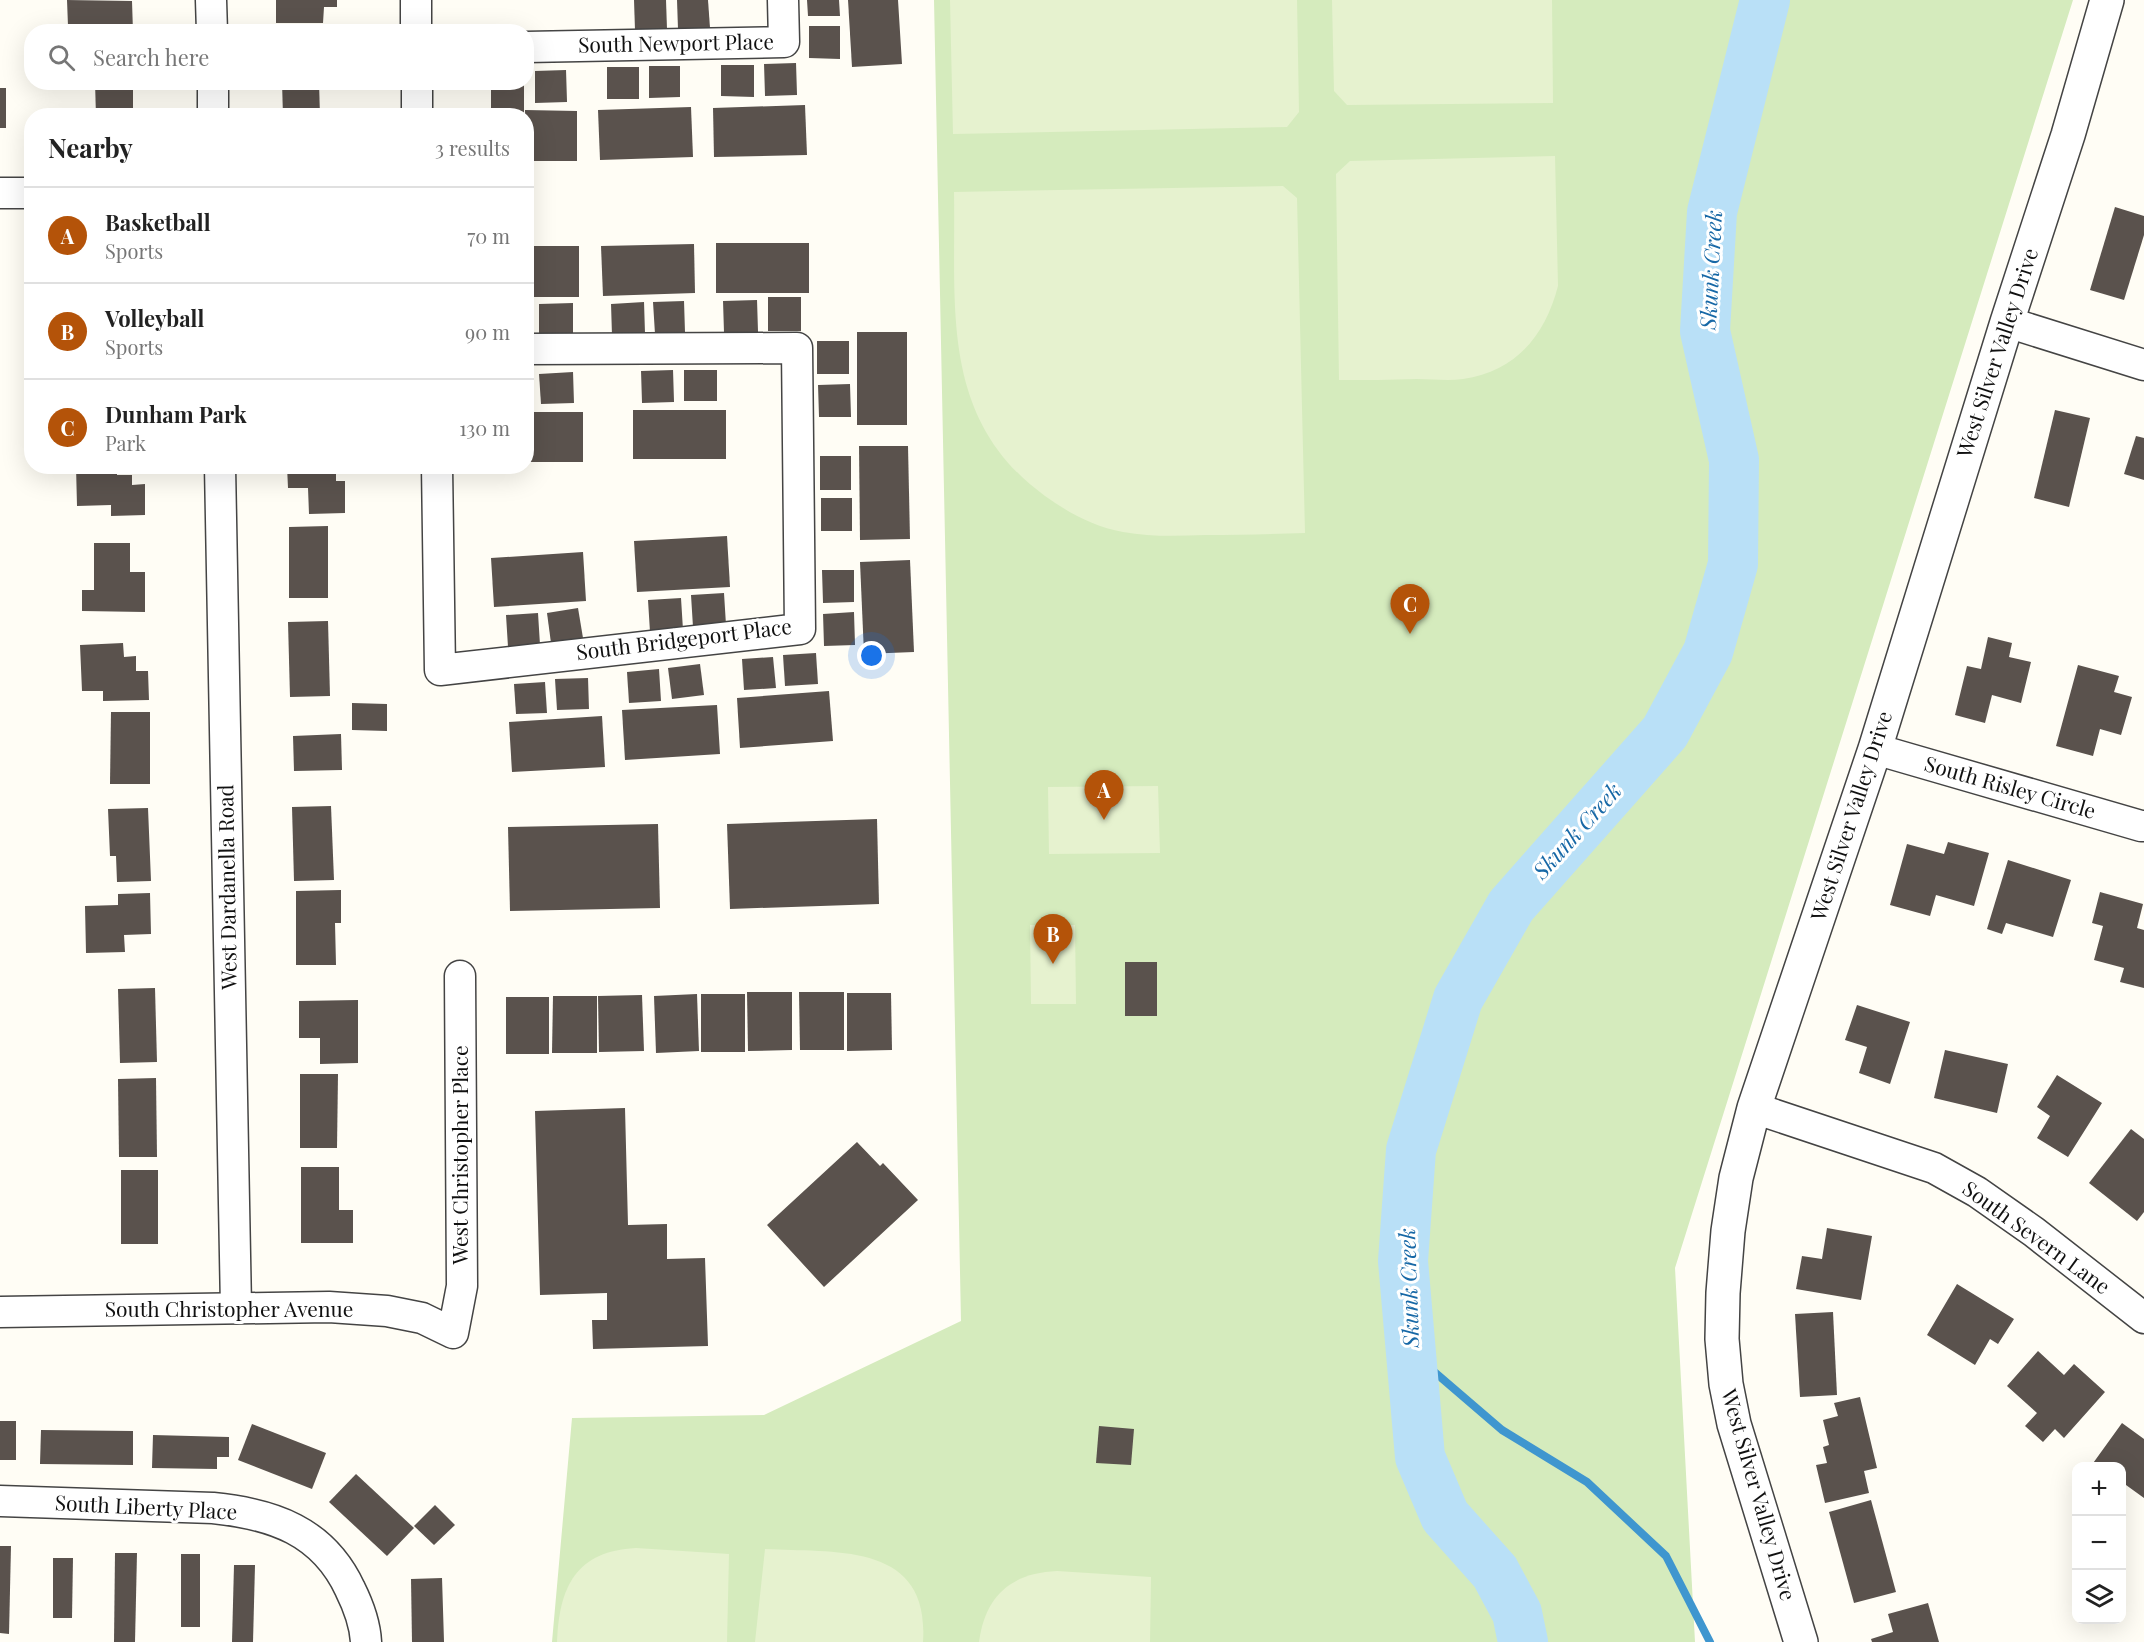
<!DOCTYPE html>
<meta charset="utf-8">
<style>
:root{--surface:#fff;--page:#f6f6f6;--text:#222;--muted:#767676;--line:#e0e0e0;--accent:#b45309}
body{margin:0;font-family:"Playfair Display",serif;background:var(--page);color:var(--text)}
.controls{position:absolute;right:18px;bottom:18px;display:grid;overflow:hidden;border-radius:12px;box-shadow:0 6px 24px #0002}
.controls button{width:54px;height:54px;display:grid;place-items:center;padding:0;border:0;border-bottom:2px solid var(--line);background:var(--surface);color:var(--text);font:30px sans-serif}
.you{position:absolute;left:872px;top:656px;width:21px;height:21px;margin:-15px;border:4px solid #fff;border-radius:50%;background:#1a73e8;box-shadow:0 0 0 9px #1a73e833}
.badge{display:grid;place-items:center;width:39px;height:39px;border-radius:50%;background:var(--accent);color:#fff;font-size:20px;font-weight:700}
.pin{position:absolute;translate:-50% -50px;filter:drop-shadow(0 2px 3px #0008)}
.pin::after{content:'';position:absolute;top:32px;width:21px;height:18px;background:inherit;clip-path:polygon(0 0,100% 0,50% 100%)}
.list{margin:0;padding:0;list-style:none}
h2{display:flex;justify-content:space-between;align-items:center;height:78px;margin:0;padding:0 24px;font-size:26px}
h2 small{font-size:20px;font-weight:400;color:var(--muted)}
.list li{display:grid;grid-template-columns:39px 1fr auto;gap:18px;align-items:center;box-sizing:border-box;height:96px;padding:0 24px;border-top:2px solid var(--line)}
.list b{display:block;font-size:22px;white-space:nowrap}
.list p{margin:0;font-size:20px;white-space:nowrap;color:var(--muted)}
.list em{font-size:20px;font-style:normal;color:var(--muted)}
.icon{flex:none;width:33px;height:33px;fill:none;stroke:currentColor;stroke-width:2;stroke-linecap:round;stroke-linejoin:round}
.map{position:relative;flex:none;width:2144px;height:1642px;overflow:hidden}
.search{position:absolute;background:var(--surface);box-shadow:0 6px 24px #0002;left:24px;top:24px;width:510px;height:66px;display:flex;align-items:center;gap:15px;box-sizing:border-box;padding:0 21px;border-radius:24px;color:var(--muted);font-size:22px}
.panel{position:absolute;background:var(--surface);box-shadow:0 6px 24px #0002;left:24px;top:108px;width:510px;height:366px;border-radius:24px}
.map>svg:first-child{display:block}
</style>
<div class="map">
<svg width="2144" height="1642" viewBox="0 0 2144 1642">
<rect width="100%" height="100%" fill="#fffdf5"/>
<path fill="#d5ebbd" d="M 934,0 L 2073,0 L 1675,1268 L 1695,1642 L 552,1642 L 572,1418 L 764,1415 L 961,1321 Z"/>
<g fill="#e6f2cf">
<path d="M 950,0 L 1297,0 L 1299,112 L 1287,127 L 953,134 Z"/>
<path d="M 1332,0 L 1552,0 L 1553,103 L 1347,105 L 1334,91 Z"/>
<path d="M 1555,156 L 1558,286 C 1545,336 1516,371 1463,379 C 1448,381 1432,379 1417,379 C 1391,380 1365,380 1339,380 L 1336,174 L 1350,161 Z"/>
<path d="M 1283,186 L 1297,198 L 1305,533 C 1272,534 1238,535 1205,535 C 1177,536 1150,537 1123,532 C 1094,527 1069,513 1045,496 C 939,419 956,307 954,192 Z"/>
<path d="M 1158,786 L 1160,853 L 1049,854 L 1048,787 Z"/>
<path d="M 1030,925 L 1075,925 L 1076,1004 L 1031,1004 Z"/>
<path d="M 636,1548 L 729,1554 L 727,1642 L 557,1642 C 559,1587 576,1551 636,1548 Z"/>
<path d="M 765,1549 C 835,1553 930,1541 923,1642 L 755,1642 Z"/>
<path d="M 1057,1571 L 1151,1577 L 1150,1642 L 979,1642 C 985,1596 1011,1573 1057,1571 Z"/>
</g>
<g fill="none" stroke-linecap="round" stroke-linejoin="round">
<path stroke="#3f96cf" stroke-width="8" d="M 1410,1351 L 1502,1430 L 1587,1482 L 1666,1556 L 1710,1642"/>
<path stroke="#b9e0f7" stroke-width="50" d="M 1523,1642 L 1517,1613 L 1495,1572 L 1445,1516 L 1420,1457 L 1403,1261 L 1411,1150 L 1458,999 L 1511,906 L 1665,732 L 1708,652 L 1733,564 L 1734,460 L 1705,331 L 1712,212 L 1765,0"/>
</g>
<g fill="#5a524d">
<path d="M 67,0 L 132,1 L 133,32 L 104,32 L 104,25 L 68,26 Z"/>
<path d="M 276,0 L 337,0 L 337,7 L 324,7 L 323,23 L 276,23 Z"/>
<path d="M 634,0 L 666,0 L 667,29 L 635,30 Z"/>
<path d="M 677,0 L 708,0 L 710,28 L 678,29 Z"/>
<path d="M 807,0 L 839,0 L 840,16 L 808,16 Z"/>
<path d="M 848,0 L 898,0 L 902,64 L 852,67 Z"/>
<path d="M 809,26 L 840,26 L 840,59 L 809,58 Z"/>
<path d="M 796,63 L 797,95 L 765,96 L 764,64 Z"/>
<path d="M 721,65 L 754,65 L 754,97 L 721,96 Z"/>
<path d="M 649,66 L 680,66 L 680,97 L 649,98 Z"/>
<rect x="607" y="67" width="32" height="32"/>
<path d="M 566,70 L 567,102 L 535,103 L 535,71 Z"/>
<path d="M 95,82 L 133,82 L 133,116 L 96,116 Z"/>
<path d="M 282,82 L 319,82 L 320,116 L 283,116 Z"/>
<path d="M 491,82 L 524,82 L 524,116 L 485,116 L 485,111 L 491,111 Z"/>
<rect x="0" y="88" width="6" height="40"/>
<path d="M 805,105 L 807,155 L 714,157 L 713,108 Z"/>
<path d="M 691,107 L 693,157 L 600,160 L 598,110 Z"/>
<path d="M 525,110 L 577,111 L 577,161 L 526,161 Z"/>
<path d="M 2115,207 L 2144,216 L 2144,235 L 2124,300 L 2090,290 Z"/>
<rect x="716" y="243" width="93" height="50"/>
<path d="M 694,244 L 695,293 L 603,296 L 601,246 Z"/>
<rect x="526" y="246" width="53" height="51"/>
<rect x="768" y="297" width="33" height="34"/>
<path d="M 757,300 L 758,332 L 724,333 L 723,301 Z"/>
<path d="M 684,301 L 685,333 L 655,334 L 653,302 Z"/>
<path d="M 644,302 L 645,334 L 612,335 L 611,304 Z"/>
<path d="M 573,303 L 573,335 L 539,336 L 539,304 Z"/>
<rect x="857" y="332" width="50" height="93"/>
<rect x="817" y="341" width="32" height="33"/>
<path d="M 673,370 L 674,402 L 642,403 L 641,371 Z"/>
<rect x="684" y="370" width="33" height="31"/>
<path d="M 573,372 L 574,403 L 541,404 L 539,374 Z"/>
<path d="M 526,373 L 529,373 L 530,405 L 526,405 Z"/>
<path d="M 850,384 L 851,417 L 819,417 L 818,385 Z"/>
<rect x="633" y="410" width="93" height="49"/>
<path d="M 2055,410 L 2090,418 L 2069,507 L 2034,498 Z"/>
<rect x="526" y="412" width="57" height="50"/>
<path d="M 2136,436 L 2144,438 L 2144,480 L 2124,474 Z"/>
<path d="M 859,446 L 908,446 L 910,539 L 860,540 Z"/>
<rect x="820" y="456" width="31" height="34"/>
<path d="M 76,466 L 117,466 L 117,475 L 132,475 L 132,485 L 145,484 L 145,515 L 111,516 L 111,505 L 77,506 Z"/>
<path d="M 287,466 L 336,466 L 336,481 L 345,481 L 345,513 L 309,514 L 308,488 L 288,488 Z"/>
<rect x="821" y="498" width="31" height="33"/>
<path d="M 328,526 L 328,598 L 289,598 L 289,527 Z"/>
<path d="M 727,536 L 730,587 L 637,592 L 634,541 Z"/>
<path d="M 94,543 L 130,543 L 130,572 L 145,572 L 145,612 L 82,611 L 82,590 L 94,590 Z"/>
<path d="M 583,552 L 586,601 L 494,607 L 491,558 Z"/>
<path d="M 910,560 L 914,652 L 864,654 L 860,562 Z"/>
<path d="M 822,570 L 854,570 L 854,602 L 823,603 Z"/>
<path d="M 724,593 L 726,625 L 693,627 L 691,595 Z"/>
<path d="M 681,598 L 683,630 L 650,632 L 648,600 Z"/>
<path d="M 578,608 L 583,638 L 551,643 L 547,613 Z"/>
<path d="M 854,612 L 855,645 L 824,646 L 823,614 Z"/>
<path d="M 538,613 L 540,645 L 508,647 L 506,615 Z"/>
<path d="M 328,621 L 330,696 L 290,697 L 288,622 Z"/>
<path d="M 1988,637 L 2012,643 L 2009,657 L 2031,662 L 2021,703 L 1992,695 L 1985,723 L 1955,715 L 1967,666 L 1981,669 Z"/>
<path d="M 123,643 L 124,657 L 136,656 L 136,671 L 148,671 L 149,700 L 103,701 L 103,691 L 82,691 L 80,645 Z"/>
<path d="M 816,653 L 818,684 L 785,686 L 783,655 Z"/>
<path d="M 773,657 L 776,688 L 744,690 L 742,659 Z"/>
<path d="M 700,664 L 704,695 L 672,699 L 668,668 Z"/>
<path d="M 2078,665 L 2119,676 L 2114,692 L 2132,697 L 2121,735 L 2100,729 L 2093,756 L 2056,746 Z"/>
<path d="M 659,669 L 661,701 L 629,703 L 627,672 Z"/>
<path d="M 588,678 L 589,709 L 557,710 L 555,679 Z"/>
<path d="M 545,682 L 547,713 L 516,714 L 514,684 Z"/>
<path d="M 829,691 L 833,741 L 740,748 L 737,698 Z"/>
<path d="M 352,703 L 387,704 L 387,731 L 352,730 Z"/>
<path d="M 717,705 L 720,754 L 625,760 L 622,710 Z"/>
<path d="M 111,712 L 150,712 L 150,784 L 110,784 Z"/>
<path d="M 602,716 L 605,767 L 512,772 L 509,722 Z"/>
<path d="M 341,734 L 342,770 L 294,771 L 293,736 Z"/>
<path d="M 331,806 L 334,880 L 294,881 L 292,807 Z"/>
<path d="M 148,808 L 151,881 L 117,882 L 116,856 L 110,856 L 108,809 Z"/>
<path d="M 877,819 L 879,904 L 730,909 L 727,824 Z"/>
<path d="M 658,824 L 660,908 L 510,911 L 508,827 Z"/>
<path d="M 1948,842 L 1989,853 L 1974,906 L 1936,895 L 1930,916 L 1890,905 L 1907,844 L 1944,854 Z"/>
<path d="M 2008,860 L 2071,880 L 2053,937 L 2006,923 L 2002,934 L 1987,929 Z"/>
<path d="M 341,890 L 341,923 L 335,923 L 336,965 L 296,965 L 296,891 Z"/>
<path d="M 2100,892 L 2143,904 L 2137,928 L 2144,930 L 2144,988 L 2120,982 L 2124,968 L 2094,960 L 2103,926 L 2092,923 Z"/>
<path d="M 150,893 L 151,934 L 124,935 L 125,952 L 86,953 L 85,906 L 118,905 L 118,894 Z"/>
<rect x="1125" y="962" width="32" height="54"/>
<path d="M 155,988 L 157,1062 L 120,1063 L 118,989 Z"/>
<path d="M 747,992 L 792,992 L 792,1050 L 748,1051 Z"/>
<path d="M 799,992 L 844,992 L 844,1050 L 800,1050 Z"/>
<path d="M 847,993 L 891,993 L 892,1050 L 847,1051 Z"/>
<path d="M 697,994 L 699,1051 L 656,1053 L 654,996 Z"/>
<rect x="701" y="994" width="44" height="58"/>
<path d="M 642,995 L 644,1051 L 599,1052 L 598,996 Z"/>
<path d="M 553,996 L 597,996 L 597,1053 L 552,1053 Z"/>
<rect x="506" y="997" width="43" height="57"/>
<path d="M 358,1000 L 358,1063 L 320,1064 L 320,1038 L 299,1038 L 299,1001 Z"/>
<path d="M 1857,1005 L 1910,1022 L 1890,1084 L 1859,1073 L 1867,1047 L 1845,1040 Z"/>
<path d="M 1945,1050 L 2008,1064 L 1997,1113 L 1934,1098 Z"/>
<path d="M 300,1074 L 338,1074 L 337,1148 L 300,1148 Z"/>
<path d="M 2057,1075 L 2102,1103 L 2068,1157 L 2037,1138 L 2050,1116 L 2037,1107 Z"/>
<path d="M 156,1078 L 157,1157 L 119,1157 L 118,1079 Z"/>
<path d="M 625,1108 L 628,1225 L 667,1224 L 667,1259 L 705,1258 L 708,1346 L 593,1349 L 592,1320 L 607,1320 L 607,1293 L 540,1295 L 535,1111 Z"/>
<path d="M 2131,1129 L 2144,1139 L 2144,1212 L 2137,1221 L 2089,1183 Z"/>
<path d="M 857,1142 L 880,1166 L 883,1163 L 918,1200 L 824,1287 L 767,1225 Z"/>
<path d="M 301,1167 L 339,1167 L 339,1210 L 353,1210 L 353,1243 L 301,1243 Z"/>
<rect x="121" y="1170" width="37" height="74"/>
<path d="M 1827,1228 L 1872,1236 L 1861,1300 L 1796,1289 L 1802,1256 L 1822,1259 Z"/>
<path d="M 1957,1284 L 2014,1319 L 1998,1344 L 1990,1339 L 1975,1365 L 1927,1335 Z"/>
<path d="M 1833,1312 L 1837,1395 L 1800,1397 L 1795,1314 Z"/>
<path d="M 2038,1351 L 2064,1375 L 2074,1364 L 2105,1392 L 2064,1438 L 2055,1429 L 2043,1442 L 2025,1426 L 2037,1413 L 2007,1386 Z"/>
<path d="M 1860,1397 L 1877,1468 L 1864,1471 L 1869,1493 L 1825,1503 L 1816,1465 L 1827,1463 L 1823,1447 L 1829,1445 L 1823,1420 L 1838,1416 L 1834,1403 Z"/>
<rect x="0" y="1421" width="16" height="39"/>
<path d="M 2122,1423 L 2144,1439 L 2144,1498 L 2126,1485 L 2122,1491 L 2122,1466 L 2091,1466 Z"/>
<path d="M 252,1424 L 326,1453 L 312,1489 L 238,1460 Z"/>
<path d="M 1099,1426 L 1134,1429 L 1131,1465 L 1096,1463 Z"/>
<path d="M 41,1430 L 133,1431 L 133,1465 L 40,1464 Z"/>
<path d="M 153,1435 L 229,1437 L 229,1457 L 217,1457 L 217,1469 L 152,1468 Z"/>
<path d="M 356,1474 L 414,1528 L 387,1556 L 329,1502 Z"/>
<path d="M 1871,1500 L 1896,1592 L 1854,1603 L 1829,1512 Z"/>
<path d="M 435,1505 L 455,1525 L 434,1545 L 414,1526 Z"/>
<path d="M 0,1546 L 11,1546 L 9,1634 L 0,1633 Z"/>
<path d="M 115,1553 L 137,1553 L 135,1642 L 114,1642 Z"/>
<rect x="181" y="1554" width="19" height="73"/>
<path d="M 53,1558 L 73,1558 L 72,1618 L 53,1618 Z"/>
<path d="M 234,1565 L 255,1565 L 253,1642 L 232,1642 Z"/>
<path d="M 442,1578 L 444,1642 L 412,1642 L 411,1579 Z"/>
<path d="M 1928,1603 L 1939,1642 L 1872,1642 L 1871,1639 L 1893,1632 L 1888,1614 Z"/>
</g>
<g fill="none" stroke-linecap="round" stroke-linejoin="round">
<defs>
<g id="minor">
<path d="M 211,0 L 212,32"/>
<path d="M 416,0 L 416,32"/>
<path d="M 526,47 L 784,42 L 783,0"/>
<path d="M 213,82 L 213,116"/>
<path d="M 417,82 L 417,116"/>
<path d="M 0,193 L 32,193"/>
<path d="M 2007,322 L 2144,365"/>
<path d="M 220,466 L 236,1308"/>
<path d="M 437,466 L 440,670 L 800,629 L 797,348 L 526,349"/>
<path d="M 1875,749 L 2141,826 L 2144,826"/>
<path d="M 1754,1108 L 1934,1168 L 1977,1192 L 2034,1232 L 2144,1318"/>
<path d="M 0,1312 L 329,1307 L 387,1311 L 422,1318 L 453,1333 L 462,1286 L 460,976"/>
<path d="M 0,1501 L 213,1508 C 273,1514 323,1531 350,1589 C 358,1605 365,1623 366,1642"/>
</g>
<path id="tertiary" d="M 1801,1642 L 1734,1424 L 1726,1384 L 1722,1339 L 1723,1293 L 1728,1231 L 1736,1178 L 1754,1108 L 1875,749 L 2007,322 L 2068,135 L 2107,0"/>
</defs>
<use href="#minor" stroke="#444" stroke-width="33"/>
<use href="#tertiary" stroke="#444" stroke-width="36"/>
<use href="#minor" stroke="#fff" stroke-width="30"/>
<use href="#tertiary" stroke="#fff" stroke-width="33"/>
</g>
<g text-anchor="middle" stroke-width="6" stroke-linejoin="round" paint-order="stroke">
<g font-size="21" fill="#111" stroke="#fff">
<text transform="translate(676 44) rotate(-1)" y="7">South Newport Place</text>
<text transform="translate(1998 353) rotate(-72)" y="7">West Silver Valley Drive</text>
<text transform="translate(684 640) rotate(-7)" y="7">South Bridgeport Place</text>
<text transform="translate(2010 788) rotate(16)" y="7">South Risley Circle</text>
<text transform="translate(1852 816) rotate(-72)" y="7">West Silver Valley Drive</text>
<text transform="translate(228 887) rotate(-91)" y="7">West Dardanella Road</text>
<text transform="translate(461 1155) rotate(-90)" y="7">West Christopher Place</text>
<text transform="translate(2036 1238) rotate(36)" y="7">South Severn Lane</text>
<text x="229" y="1317">South Christopher Avenue</text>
<text transform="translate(1758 1495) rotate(74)" y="7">West Silver Valley Drive</text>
<text transform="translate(146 1508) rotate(3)" y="7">South Liberty Place</text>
</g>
<g font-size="22" font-style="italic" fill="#1768a6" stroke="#fff">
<text transform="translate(1711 270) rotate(-87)" y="8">Skunk Creek</text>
<text transform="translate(1577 831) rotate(-48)" y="8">Skunk Creek</text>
<text transform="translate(1409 1288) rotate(-92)" y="8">Skunk Creek</text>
</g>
</g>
</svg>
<div class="controls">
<button>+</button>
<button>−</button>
<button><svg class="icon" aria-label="layers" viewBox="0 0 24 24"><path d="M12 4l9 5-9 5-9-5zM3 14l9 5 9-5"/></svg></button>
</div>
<div class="you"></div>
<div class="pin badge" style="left:1104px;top:820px">A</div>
<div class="pin badge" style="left:1053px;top:964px">B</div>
<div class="pin badge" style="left:1410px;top:634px">C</div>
<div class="search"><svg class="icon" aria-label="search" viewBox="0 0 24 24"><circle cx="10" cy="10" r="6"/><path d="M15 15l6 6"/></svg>Search here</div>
<section class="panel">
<h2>Nearby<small>3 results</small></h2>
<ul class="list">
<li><span class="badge">A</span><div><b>Basketball</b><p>Sports</p></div><em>70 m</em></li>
<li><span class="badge">B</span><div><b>Volleyball</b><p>Sports</p></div><em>90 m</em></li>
<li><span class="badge">C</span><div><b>Dunham Park</b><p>Park</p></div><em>130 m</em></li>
</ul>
</section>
</div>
